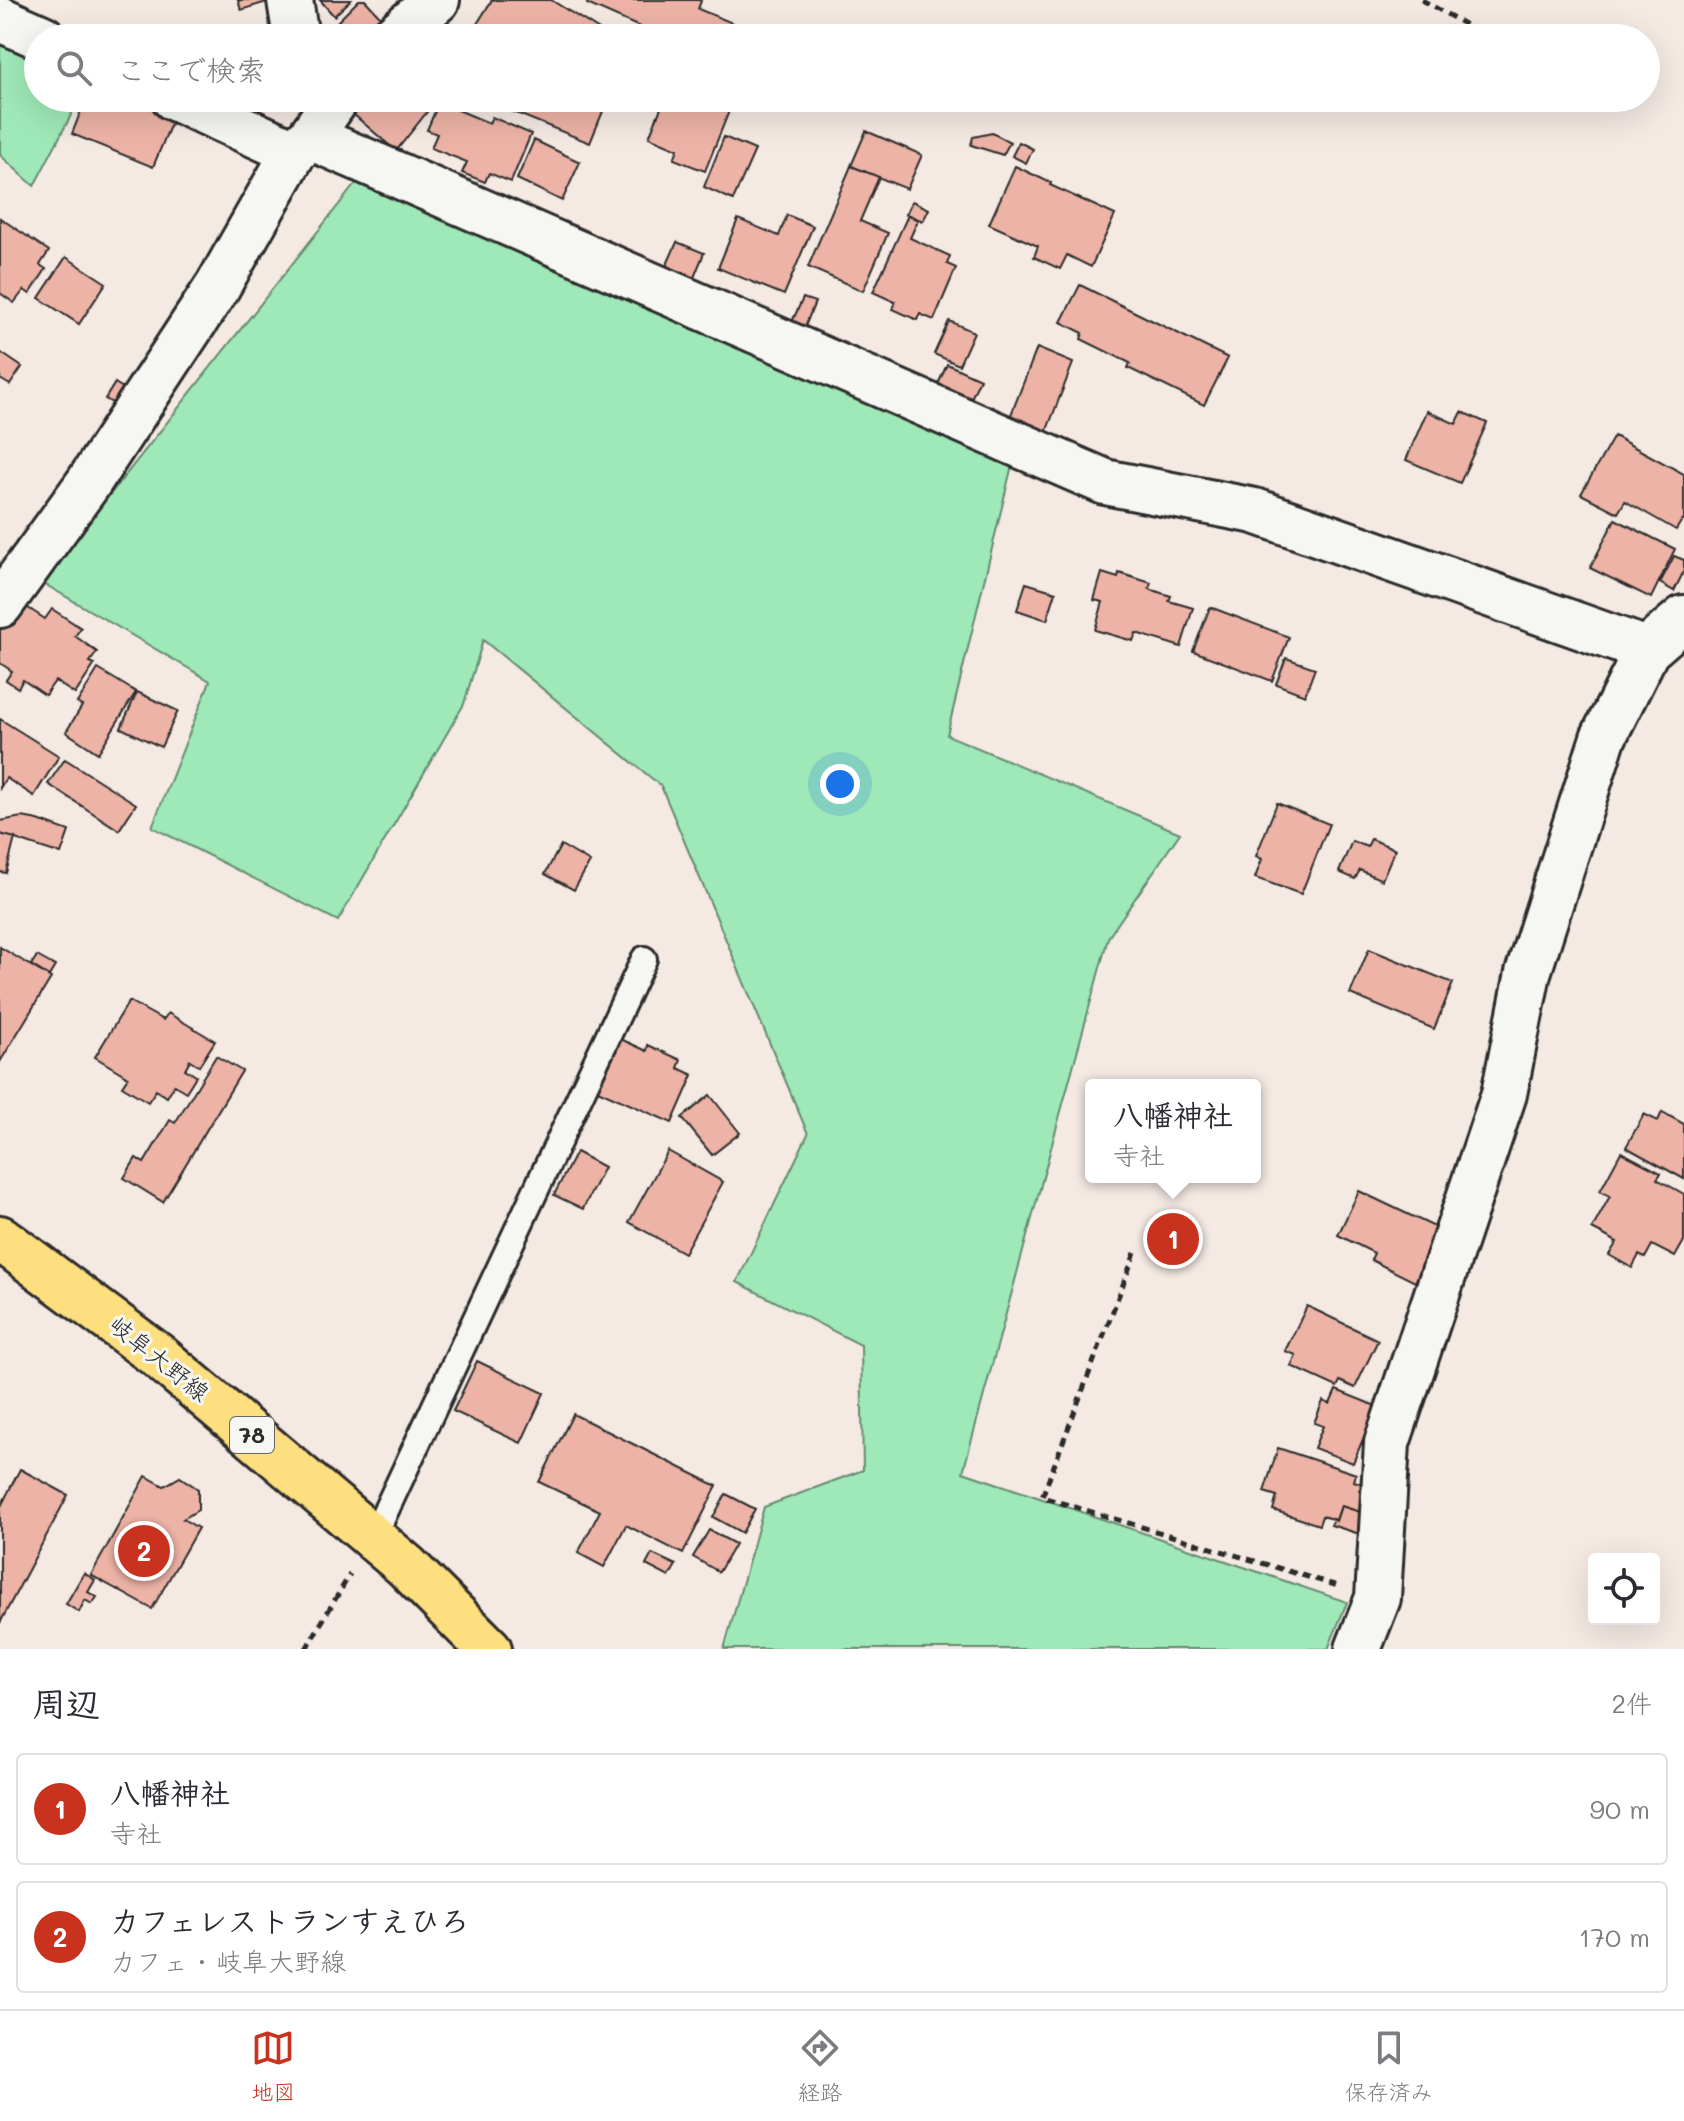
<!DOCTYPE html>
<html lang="ja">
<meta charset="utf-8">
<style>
:root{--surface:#fff;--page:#f2f2f3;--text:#2b2b33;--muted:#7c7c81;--line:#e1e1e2;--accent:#c8321e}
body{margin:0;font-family:Mali,"Klee One",sans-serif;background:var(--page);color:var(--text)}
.controls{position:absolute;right:24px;bottom:24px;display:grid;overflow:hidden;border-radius:8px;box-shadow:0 8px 32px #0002}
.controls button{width:72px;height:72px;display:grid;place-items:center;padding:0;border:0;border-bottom:2px solid var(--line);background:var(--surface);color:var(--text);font:40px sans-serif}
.you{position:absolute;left:840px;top:784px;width:28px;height:28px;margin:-20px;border:6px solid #fff;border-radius:50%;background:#1a73e8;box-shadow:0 0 0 12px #1a73e833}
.badge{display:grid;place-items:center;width:52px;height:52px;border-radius:50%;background:var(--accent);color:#fff;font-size:26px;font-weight:700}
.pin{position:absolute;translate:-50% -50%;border:4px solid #fff;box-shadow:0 2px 8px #0006}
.popup{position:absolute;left:1085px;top:1079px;width:176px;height:104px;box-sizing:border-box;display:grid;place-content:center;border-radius:8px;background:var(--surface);filter:drop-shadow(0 2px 6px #0005);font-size:26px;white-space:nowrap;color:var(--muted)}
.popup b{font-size:30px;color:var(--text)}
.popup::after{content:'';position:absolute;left:50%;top:100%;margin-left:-16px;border:16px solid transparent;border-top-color:var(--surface)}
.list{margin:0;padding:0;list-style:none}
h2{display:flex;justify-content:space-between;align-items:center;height:104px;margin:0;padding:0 32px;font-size:34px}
h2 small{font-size:26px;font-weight:400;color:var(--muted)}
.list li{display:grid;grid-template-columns:52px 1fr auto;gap:24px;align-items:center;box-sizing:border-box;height:112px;margin:0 16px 16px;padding:0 16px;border:2px solid var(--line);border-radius:8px}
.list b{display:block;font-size:30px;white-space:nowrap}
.list p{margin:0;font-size:26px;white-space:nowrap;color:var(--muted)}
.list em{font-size:26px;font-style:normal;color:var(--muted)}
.icon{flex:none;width:44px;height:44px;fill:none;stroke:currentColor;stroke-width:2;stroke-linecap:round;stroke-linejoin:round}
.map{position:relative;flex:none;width:1684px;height:1649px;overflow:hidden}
.search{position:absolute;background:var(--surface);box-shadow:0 8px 32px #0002;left:24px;right:24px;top:24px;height:88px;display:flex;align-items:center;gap:20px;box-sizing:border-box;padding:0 28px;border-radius:44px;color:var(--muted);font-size:30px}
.sheet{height:360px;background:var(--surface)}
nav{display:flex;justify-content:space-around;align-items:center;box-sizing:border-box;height:112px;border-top:2px solid var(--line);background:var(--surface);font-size:22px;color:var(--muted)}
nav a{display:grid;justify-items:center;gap:4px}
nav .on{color:var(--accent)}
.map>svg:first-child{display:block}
</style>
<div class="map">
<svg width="1684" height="1649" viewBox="0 0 1684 1649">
<rect width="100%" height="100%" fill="#f4e9e3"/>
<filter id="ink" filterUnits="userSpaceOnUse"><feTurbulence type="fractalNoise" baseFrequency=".0125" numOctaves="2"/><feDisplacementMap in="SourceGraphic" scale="16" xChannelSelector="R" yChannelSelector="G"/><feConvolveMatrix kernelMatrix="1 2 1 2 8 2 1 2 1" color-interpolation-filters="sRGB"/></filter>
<g filter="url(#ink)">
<g fill="#9fe8b7" stroke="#658a71" stroke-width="2">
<path d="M 0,34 L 38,52 L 38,98 L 80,98 L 34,186 L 0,155 Z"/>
<path d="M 356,183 L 1012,465 L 947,735 L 1180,833 L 1108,938 L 963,1472 L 1347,1602 L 1328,1649 L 724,1649 L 764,1507 L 863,1470 L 861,1345 L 737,1282 L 808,1134 L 661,786 L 483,640 L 464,704 L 338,921 L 152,827 L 210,681 L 41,582 Z"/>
</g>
<g fill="#edb3a6" stroke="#2b2b2b" stroke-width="2">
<path d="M 238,0 L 273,0 L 241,10 Z"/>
<path d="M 320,0 L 351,0 L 334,16 Z"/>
<path d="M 359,0 L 365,0 L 390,27 L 379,38 L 325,38 L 323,36 Z"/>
<path d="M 492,0 L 551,0 L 612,38 L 482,38 L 472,32 Z"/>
<path d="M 588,0 L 699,0 L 701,1 L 698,9 L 735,24 L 729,38 L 654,38 L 640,32 L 642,28 L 587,4 Z"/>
<path d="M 86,98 L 149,98 L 177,109 L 153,167 L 72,134 Z"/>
<path d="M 370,98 L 438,98 L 396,151 L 353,114 Z"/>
<path d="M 511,98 L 591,98 L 606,104 L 590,143 L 506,109 Z"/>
<path d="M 665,98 L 695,98 L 729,111 L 705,171 L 674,159 L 678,149 L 649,137 Z"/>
<path d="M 439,102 L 489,123 L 492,117 L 531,134 L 511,182 L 489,173 L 485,182 L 462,173 L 467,162 L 431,148 L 437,134 L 427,130 Z"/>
<path d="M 866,131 L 922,155 L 907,189 L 851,166 Z"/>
<path d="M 992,133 L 1010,142 L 1003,155 L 971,145 L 973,137 Z"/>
<path d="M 724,137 L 755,150 L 733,200 L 704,187 Z"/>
<path d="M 534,140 L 580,162 L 562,201 L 517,179 Z"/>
<path d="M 1019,142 L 1033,149 L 1026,163 L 1012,156 Z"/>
<path d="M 851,166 L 879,177 L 860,221 L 888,233 L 863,291 L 808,267 Z"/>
<path d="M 1015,166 L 1051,183 L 1050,185 L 1115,215 L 1091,267 L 1067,255 L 1060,269 L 1034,257 L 1038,246 L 989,224 Z"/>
<path d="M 912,201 L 929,209 L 923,221 L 906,214 Z"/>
<path d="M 787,215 L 813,226 L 784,295 L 718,268 L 738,219 L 779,236 Z"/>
<path d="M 908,215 L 918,220 L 910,238 L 950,256 L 947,264 L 956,268 L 934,320 L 920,314 L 917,320 L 893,309 L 895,302 L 873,292 Z"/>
<path d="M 0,218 L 49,251 L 40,265 L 46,269 L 30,294 L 24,290 L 14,303 L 0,293 Z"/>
<path d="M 677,242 L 704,253 L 693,280 L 665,269 Z"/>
<path d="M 66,257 L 106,283 L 79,324 L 39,298 Z"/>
<path d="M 1080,285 L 1228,358 L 1204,405 L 1128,368 L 1130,363 L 1081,339 L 1083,333 L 1061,322 Z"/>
<path d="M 803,298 L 815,302 L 804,329 L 791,324 Z"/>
<path d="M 949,321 L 974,332 L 959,365 L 934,354 Z"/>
<path d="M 1037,348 L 1073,363 L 1045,435 L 1009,420 Z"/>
<path d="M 0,352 L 22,367 L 10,385 L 0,379 Z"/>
<path d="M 947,364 L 980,379 L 969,403 L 936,389 Z"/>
<path d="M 115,383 L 126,390 L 116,405 L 105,399 Z"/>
<path d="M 1427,411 L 1456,424 L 1462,412 L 1487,423 L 1460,483 L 1406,460 Z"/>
<path d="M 1614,436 L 1684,474 L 1684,521 L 1682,520 L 1676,530 L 1625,501 L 1618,513 L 1581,494 Z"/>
<path d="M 1615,519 L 1675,549 L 1651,598 L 1590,568 Z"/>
<path d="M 1674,556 L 1684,560 L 1684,571 L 1674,591 L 1660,583 Z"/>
<path d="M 1102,573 L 1118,578 L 1119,573 L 1151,583 L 1149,589 L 1171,596 L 1169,601 L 1193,608 L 1181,647 L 1136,633 L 1133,641 L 1095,630 L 1103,602 L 1094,600 Z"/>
<path d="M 1026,583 L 1056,592 L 1047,620 L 1017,610 Z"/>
<path d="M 19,602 L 45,619 L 52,609 L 81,628 L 75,636 L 97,652 L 90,662 L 95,664 L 75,694 L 55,681 L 45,695 L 23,680 L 18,688 L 6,680 L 12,671 L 0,663 L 0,630 Z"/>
<path d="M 1210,607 L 1289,637 L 1272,681 L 1193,651 Z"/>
<path d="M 1286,658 L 1315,668 L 1305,695 L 1276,684 Z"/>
<path d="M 98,669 L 136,692 L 98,753 L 66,732 L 82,706 L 77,703 Z"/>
<path d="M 137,692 L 178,711 L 161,747 L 121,728 Z"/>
<path d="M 0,719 L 59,756 L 34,796 L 6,778 L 0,788 Z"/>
<path d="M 65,759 L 136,804 L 119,830 L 48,784 Z"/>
<path d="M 1277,803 L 1329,824 L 1301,894 L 1255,878 L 1262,859 L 1256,856 Z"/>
<path d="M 22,817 L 38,820 L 69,831 L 61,854 L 0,834 L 0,821 Z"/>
<path d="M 0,834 L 15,838 L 6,873 L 0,872 Z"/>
<path d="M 1371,839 L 1395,849 L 1382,880 L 1360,870 L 1355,879 L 1339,872 L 1352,841 L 1367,847 Z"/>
<path d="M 561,845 L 590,862 L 574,890 L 545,874 Z"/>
<path d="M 0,947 L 51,978 L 0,1062 Z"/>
<path d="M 1369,949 L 1453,983 L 1434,1029 L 1350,994 Z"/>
<path d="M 37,956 L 55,966 L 49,976 L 31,965 Z"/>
<path d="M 129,1001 L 163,1020 L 168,1013 L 215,1041 L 199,1066 L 190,1060 L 185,1069 L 196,1076 L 186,1092 L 174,1085 L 167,1097 L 156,1090 L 148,1102 L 122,1086 L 128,1077 L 95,1057 Z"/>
<path d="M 616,1037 L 647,1051 L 648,1045 L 681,1060 L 678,1068 L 693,1075 L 672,1123 L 593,1088 Z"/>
<path d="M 216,1056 L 242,1071 L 163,1202 L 124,1178 L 136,1158 L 144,1163 L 170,1120 L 175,1123 Z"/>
<path d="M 710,1095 L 740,1133 L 712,1155 L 682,1118 Z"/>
<path d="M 1662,1112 L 1684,1124 L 1684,1179 L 1626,1147 L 1644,1114 L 1658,1121 Z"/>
<path d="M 668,1151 L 723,1182 L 684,1253 L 629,1222 Z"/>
<path d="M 576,1152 L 604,1167 L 583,1209 L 554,1195 Z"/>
<path d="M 1621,1152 L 1661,1173 L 1657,1179 L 1684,1194 L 1684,1241 L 1675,1257 L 1652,1245 L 1645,1258 L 1639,1255 L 1632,1268 L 1609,1255 L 1617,1242 L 1592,1229 L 1610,1196 L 1600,1191 Z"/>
<path d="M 1359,1191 L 1441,1230 L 1415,1282 L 1371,1260 L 1374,1253 L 1338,1235 Z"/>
<path d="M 1307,1306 L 1378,1340 L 1355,1388 L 1340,1381 L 1337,1387 L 1291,1366 L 1296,1355 L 1285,1351 Z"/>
<path d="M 477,1361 L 544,1393 L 521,1443 L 453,1411 Z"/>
<path d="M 1336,1390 L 1386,1410 L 1376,1435 L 1366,1432 L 1353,1463 L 1314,1448 L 1323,1426 L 1314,1423 L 1323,1401 L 1330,1404 Z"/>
<path d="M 573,1414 L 717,1486 L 683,1554 L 626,1525 L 604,1567 L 578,1553 L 600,1511 L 539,1482 Z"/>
<path d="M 1278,1448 L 1356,1474 L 1354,1481 L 1369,1486 L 1360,1512 L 1341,1506 L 1336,1520 L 1322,1516 L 1319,1525 L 1273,1510 L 1277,1496 L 1264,1492 Z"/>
<path d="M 20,1469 L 68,1495 L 0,1623 L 0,1508 Z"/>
<path d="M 146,1476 L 164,1486 L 180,1477 L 198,1489 L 198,1510 L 183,1519 L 198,1528 L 152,1609 L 91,1575 Z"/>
<path d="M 726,1494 L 755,1509 L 742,1533 L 713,1517 Z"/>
<path d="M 1341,1506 L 1360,1512 L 1362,1506 L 1363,1535 L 1331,1525 L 1333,1519 L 1336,1521 Z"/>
<path d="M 709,1530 L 735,1544 L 719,1572 L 693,1557 Z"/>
<path d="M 652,1554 L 676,1565 L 669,1577 L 646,1565 Z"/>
<path d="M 84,1573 L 95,1580 L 88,1592 L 97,1597 L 92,1604 L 85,1600 L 79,1612 L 66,1604 Z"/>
</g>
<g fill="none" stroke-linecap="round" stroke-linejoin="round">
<defs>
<path id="lane" d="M 373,1538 L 644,959"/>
<g id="street">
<path d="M 290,0 L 296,38"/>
<path d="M 0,19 L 43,38"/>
<path d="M 392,38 L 437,0"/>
<path d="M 174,98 L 294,152"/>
<path d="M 310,137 L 1105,482 L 1255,511 L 1647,650"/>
<path d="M 0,605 L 87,485 L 218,286 L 294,152 L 310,137 L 337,98"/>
<path d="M 1358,1649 L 1378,1598 L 1387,1443 L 1504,1094 L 1528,973 L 1603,738 L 1647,650 L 1684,618"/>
</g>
<path id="primary" d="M 0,1238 L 157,1355 L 406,1566 L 489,1649"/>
</defs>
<use href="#lane" stroke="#2b2b2b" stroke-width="30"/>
<use href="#street" stroke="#2b2b2b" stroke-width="50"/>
<use href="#primary" stroke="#2b2b2b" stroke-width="50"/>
<g stroke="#2b2b2b" stroke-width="5" stroke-dasharray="8 6" stroke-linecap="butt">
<path d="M 1422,0 L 1489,38"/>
<path d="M 1596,98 L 1610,105"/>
<path d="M 1135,1253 L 1042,1497 L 1338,1586"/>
<path d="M 306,1649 L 350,1574"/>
</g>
<use href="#lane" stroke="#f6f6f2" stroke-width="24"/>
<use href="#street" stroke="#f6f6f2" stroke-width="44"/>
<use href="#primary" stroke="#fddf80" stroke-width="44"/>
</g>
</g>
<g text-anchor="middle" stroke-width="6" stroke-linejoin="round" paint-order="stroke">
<rect fill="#f6f6f2" stroke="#686867" stroke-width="2" x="230" y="1417" width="44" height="36" rx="6"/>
<g font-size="22" font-weight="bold" fill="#2b2b2b">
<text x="252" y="1443">78</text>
</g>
<g font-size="24" fill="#2b2b2b" stroke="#f6f6f2">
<text transform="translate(159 1359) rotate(39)" y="8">岐阜大野線</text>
</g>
</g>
</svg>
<div class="controls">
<button><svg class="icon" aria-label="locate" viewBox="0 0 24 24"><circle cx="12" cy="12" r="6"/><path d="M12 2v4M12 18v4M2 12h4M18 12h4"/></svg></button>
</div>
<div class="you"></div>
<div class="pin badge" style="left:1173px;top:1239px">1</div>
<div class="popup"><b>八幡神社</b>寺社</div>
<div class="pin badge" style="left:144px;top:1551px">2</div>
<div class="search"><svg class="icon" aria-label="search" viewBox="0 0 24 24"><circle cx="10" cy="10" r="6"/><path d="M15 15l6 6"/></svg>ここで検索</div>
</div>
<section class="sheet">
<h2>周辺<small>2件</small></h2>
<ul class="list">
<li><span class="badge">1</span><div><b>八幡神社</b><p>寺社</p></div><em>90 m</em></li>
<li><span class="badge">2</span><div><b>カフェレストランすえひろ</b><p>カフェ · 岐阜大野線</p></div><em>170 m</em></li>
</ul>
</section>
<nav>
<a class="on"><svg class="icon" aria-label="map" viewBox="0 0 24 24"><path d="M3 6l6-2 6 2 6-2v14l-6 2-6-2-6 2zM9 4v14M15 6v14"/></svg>地図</a>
<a><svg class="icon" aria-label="directions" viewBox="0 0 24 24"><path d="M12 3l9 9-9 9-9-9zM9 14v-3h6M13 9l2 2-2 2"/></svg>経路</a>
<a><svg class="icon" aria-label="saved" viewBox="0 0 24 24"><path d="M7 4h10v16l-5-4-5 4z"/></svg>保存済み</a>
</nav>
